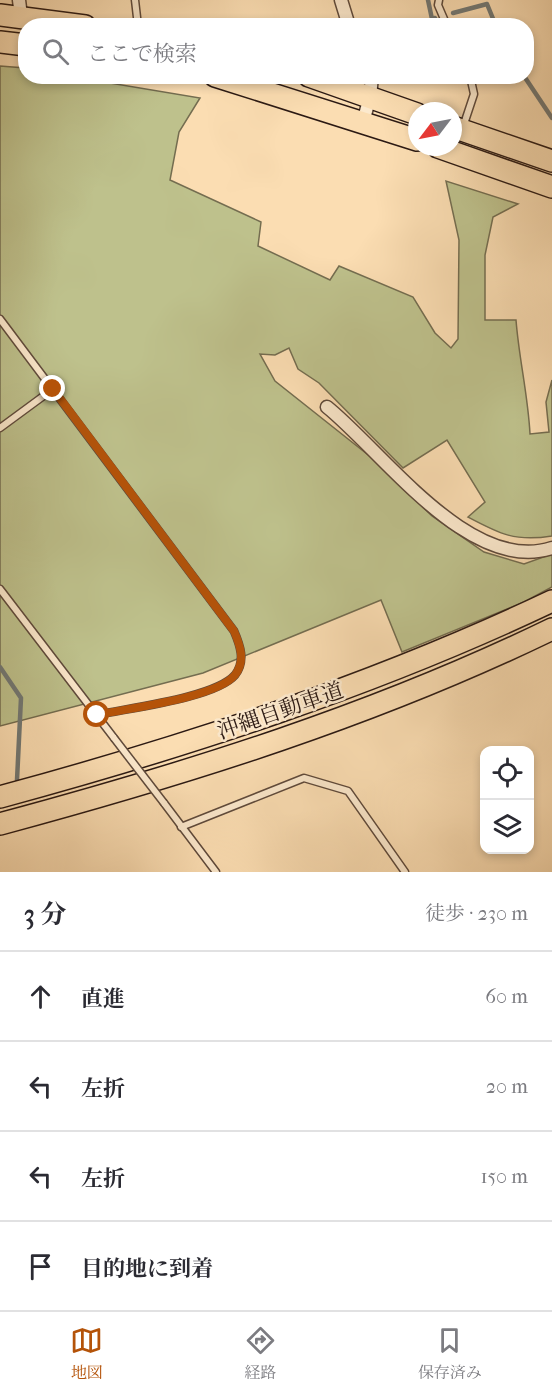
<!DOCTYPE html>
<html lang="ja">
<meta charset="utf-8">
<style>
:root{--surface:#fff;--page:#f7f7f7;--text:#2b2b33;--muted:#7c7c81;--line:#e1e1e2;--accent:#b45309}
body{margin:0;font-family:"IM FELL French Canon","Noto Serif JP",serif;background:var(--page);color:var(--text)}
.controls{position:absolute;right:18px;bottom:18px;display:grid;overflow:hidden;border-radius:12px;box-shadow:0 3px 9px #0003}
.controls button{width:54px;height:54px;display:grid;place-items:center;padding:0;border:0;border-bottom:2px solid var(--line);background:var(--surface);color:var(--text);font:30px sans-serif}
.compass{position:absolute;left:408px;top:102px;width:54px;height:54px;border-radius:50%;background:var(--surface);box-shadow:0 3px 9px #0003;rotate:238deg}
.stop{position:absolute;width:18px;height:18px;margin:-14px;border:4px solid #b45309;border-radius:50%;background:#fff}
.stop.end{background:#b45309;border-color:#fff;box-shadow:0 2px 6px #0008}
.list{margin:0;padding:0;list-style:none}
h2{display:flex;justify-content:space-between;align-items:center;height:78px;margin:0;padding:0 24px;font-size:26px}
h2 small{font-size:20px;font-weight:400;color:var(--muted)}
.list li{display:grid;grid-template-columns:39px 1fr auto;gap:18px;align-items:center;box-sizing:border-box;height:90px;padding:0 24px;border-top:2px solid var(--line)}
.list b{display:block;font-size:22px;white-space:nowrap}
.list em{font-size:20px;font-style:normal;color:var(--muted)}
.icon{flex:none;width:33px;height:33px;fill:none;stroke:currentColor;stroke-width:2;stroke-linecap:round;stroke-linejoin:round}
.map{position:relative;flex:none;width:552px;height:872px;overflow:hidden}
.search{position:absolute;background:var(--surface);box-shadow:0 3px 9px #0003;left:18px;right:18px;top:18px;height:66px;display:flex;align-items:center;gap:15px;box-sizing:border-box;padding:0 21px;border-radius:24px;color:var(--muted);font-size:22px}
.sheet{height:438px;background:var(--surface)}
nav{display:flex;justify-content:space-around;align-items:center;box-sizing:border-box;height:84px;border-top:2px solid var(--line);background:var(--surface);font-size:16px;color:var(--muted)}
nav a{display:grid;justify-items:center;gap:3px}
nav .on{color:var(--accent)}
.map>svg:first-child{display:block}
</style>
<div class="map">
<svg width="552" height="872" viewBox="0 0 552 872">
<rect width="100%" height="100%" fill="#fbddb2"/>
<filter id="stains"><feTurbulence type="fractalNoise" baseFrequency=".00333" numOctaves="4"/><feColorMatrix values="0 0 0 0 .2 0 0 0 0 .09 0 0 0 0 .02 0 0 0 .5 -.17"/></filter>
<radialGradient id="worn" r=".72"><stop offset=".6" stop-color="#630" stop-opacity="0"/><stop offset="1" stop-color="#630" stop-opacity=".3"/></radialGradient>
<path fill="#bec18c" stroke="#746d50" stroke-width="1.5" d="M 0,66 L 25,68 L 26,76 L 74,77 L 200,98 L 179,132 L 170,180 L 261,222 L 258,246 L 330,280 L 339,266 L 413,297 L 435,333 L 451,348 L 458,339 L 459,240 L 446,181 L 518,204 L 493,217 L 485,255 L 485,320 L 516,320 C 519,359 528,395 530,434 L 549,432 L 546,402 L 552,380 L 552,536 C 515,542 500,534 468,517 L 485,502 L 447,440 L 403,468 L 319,383 L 298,369 L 289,348 L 275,355 L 260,354 L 275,381 L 372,458 L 432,516 L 484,552 L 524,564 L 552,554 L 552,587 L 524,602 L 402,652 L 381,600 L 203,673 L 0,726 Z"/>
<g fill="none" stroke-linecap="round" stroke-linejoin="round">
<g stroke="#737975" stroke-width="4.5">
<path d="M 428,0 L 432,19 L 435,18"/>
<path d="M 453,13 L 487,4 L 496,26"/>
<path d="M 524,76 L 552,118"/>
<path d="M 0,667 L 21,698 L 17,780"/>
</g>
<defs>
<g id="lane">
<path d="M 135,0 L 138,26"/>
<path d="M 439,0 L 438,5 L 447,26"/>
<path d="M 463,127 L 474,94 L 470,76"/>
<path d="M 0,319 L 234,631 C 240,645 246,661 235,675 C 215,698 128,708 97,715"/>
<path d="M 0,428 L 53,389"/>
<path d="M 0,589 L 114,738"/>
<path d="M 164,803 L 216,872"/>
<path d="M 181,827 L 304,778 L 348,791 L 405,872"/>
</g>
<g id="street">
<path d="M 19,0 L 21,16"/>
<path d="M 341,0 L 349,26"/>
<path d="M 363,122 L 370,97 L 372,76"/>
<path d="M 327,407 C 383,452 470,575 552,548"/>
</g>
<g id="highway">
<path d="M 0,15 L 85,26"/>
<path d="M 0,42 L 26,45"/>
<path d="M 215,76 L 417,140"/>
<path d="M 309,76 L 417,114"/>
<path d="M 453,127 L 552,161"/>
<path d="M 438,147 L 552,187"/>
<path d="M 0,797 C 188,746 375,685 552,601"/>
<path d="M 0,824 C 189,773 375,715 552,629"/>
</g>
</defs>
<use href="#lane" stroke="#5f4a3b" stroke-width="9"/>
<use href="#street" stroke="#5f4a3b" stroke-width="15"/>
<use href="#highway" stroke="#2b1913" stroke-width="24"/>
<use href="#lane" stroke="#fce9cd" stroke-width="6"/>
<use href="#street" stroke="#fce9cd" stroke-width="12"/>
<use href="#highway" stroke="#fbddb2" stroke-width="21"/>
<defs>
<path id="lane-bridge" d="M 114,738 L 164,803"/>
</defs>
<use href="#lane-bridge" stroke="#5f4a3b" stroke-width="9" stroke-linecap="butt"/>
<use href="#lane-bridge" stroke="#fce9cd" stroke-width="6"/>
</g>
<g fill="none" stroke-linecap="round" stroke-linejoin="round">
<path stroke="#b45309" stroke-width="8" d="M 53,389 L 234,631 C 240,645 246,661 235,675 C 216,698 128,708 97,715"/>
</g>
<g text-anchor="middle" stroke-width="5" stroke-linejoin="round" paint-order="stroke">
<g font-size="22" fill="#2b1913" stroke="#fce9cd">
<text transform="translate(280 710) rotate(-19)" y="8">沖縄自動車道</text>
</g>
</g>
<rect width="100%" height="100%" filter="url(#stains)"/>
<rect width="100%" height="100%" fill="url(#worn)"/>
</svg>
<div class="controls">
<button><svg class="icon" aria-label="locate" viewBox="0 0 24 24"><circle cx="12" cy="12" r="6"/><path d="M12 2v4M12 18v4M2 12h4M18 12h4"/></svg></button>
<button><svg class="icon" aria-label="layers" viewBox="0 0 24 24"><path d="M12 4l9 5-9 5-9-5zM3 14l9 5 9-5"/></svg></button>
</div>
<svg class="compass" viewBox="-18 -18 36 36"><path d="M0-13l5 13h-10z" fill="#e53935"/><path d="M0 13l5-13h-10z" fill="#7c7c81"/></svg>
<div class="stop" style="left:97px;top:715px"></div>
<div class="stop end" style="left:53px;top:389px"></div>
<div class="search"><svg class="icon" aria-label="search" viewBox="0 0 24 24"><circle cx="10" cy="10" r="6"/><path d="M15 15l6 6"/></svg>ここで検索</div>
</div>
<section class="sheet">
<h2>3 分<small>徒歩 · 230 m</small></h2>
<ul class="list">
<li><svg class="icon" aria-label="ahead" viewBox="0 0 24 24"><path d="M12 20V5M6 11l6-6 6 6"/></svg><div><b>直進</b></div><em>60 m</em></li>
<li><svg class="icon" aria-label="left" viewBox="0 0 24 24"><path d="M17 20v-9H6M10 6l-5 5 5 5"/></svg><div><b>左折</b></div><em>20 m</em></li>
<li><svg class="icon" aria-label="left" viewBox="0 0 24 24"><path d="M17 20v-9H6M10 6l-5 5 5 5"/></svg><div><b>左折</b></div><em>150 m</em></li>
<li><svg class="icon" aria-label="arrive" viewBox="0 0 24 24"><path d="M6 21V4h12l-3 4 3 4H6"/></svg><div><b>目的地に到着</b></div></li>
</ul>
</section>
<nav>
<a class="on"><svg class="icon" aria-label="map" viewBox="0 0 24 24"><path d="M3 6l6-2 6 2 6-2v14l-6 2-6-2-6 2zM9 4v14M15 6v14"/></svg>地図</a>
<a><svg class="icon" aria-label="directions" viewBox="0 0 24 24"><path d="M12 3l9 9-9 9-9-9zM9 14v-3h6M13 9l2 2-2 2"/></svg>経路</a>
<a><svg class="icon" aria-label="saved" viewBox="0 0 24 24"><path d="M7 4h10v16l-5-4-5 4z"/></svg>保存済み</a>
</nav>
